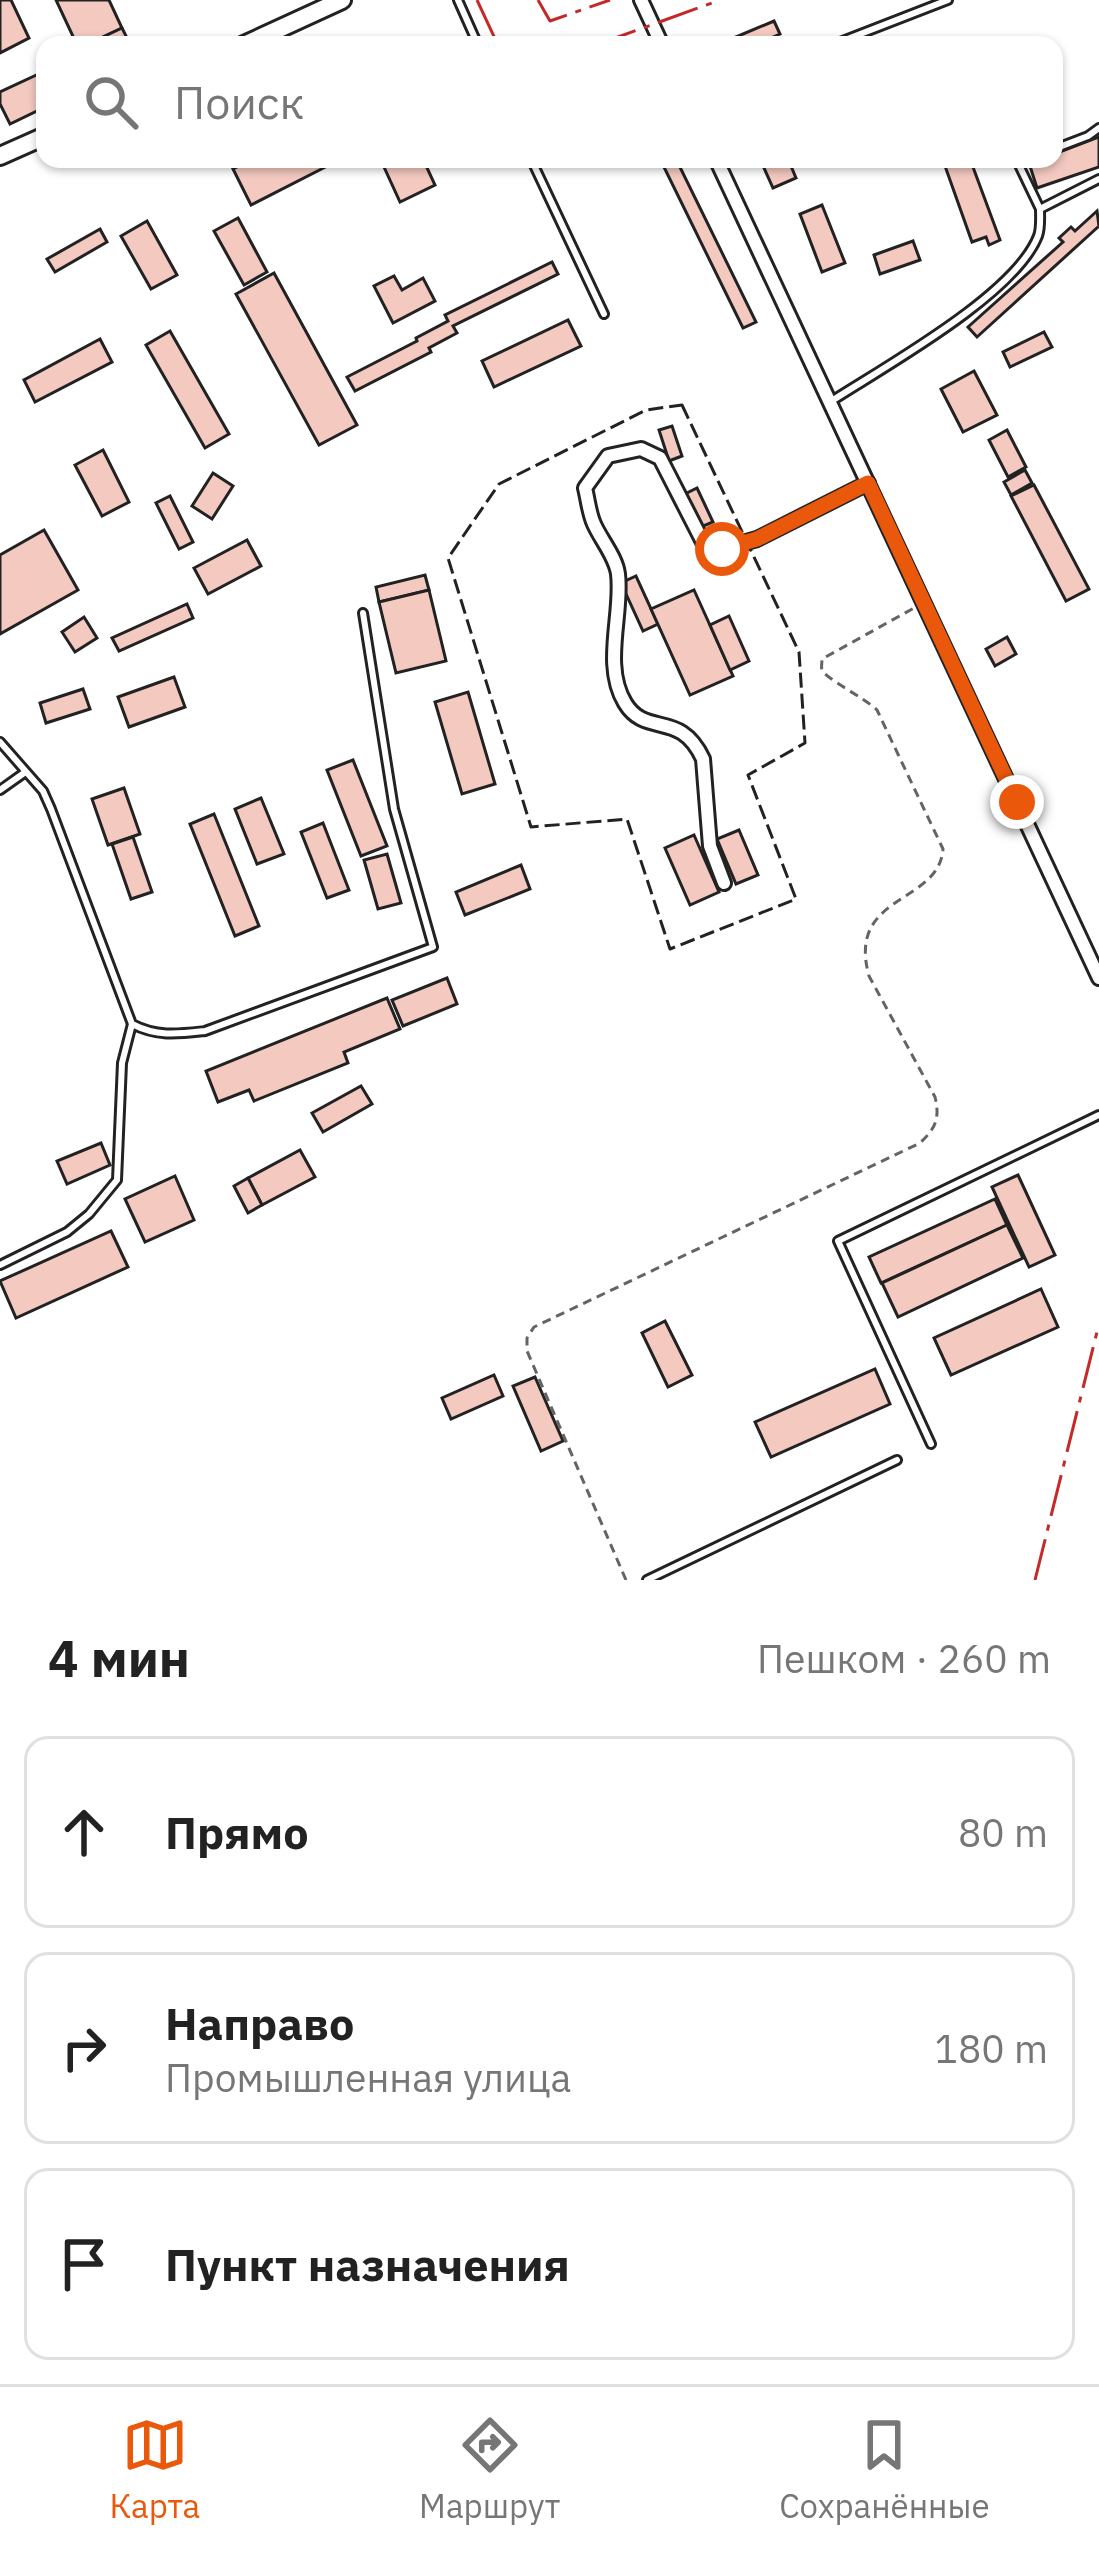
<!DOCTYPE html>
<html lang="ru">
<meta charset="utf-8">
<style>
:root{--surface:#fff;--page:#f2f2f2;--text:#222;--muted:#767676;--line:#e0e0e0;--accent:#ea580c}
body{margin:0;font-family:"IBM Plex Sans",sans-serif;background:var(--page);color:var(--text)}
.stop{position:absolute;width:36px;height:36px;margin:-27px;border:9px solid #ea580c;border-radius:50%;background:#fff}
.stop.end{background:#ea580c;border-color:#fff;box-shadow:0 3px 12px #0008}
.list{margin:0;padding:0;list-style:none}
h2{display:flex;justify-content:space-between;align-items:center;height:156px;margin:0;padding:0 48px;font-size:51px}
h2 small{font-size:39px;font-weight:400;color:var(--muted)}
.list li{display:grid;grid-template-columns:78px 1fr auto;gap:36px;align-items:center;box-sizing:border-box;height:192px;margin:0 24px 24px;padding:0 24px;border:3px solid var(--line);border-radius:24px}
.list b{display:block;font-size:45px;white-space:nowrap}
.list p{margin:0;font-size:39px;white-space:nowrap;color:var(--muted)}
.list em{font-size:39px;font-style:normal;color:var(--muted)}
.icon{flex:none;width:66px;height:66px;fill:none;stroke:currentColor;stroke-width:2;stroke-linecap:round;stroke-linejoin:round}
.map{position:relative;flex:none;width:1099px;height:1580px;overflow:hidden}
.search{position:absolute;background:var(--surface);box-shadow:0 3px 9px #0004;left:36px;right:36px;top:36px;height:132px;display:flex;align-items:center;gap:30px;box-sizing:border-box;padding:0 42px;border-radius:24px;color:var(--muted);font-size:45px}
.sheet{height:804px;background:var(--surface)}
nav{display:flex;justify-content:space-around;align-items:center;box-sizing:border-box;height:168px;border-top:3px solid var(--line);background:var(--surface);font-size:33px;color:var(--muted)}
nav a{display:grid;justify-items:center;gap:6px}
nav .on{color:var(--accent)}
.map>svg:first-child{display:block}
</style>
<div class="map">
<svg width="1099" height="1580" viewBox="0 0 1099 1580">
<rect width="100%" height="100%" fill="#fff"/>
<g fill="#f3c9c0" stroke="#222" stroke-width="3">
<path d="M 0,0 L 11,0 L 29,38 L 0,53 Z"/>
<path d="M 56,0 L 109,0 L 122,28 L 86,45 L 77,45 Z"/>
<path d="M 774,21 L 780,34 L 755,45 L 717,45 Z"/>
<path d="M 122,28 L 130,44 L 86,45 Z"/>
<path d="M 45,71 L 45,107 L 10,124 L 0,104 L 0,92 Z"/>
<path d="M 1099,137 L 1099,167 L 1037,188 L 1029,163 L 1040,159 L 1054,159 L 1054,154 Z"/>
<path d="M 253,159 L 341,159 L 251,205 L 233,169 Z"/>
<path d="M 401,159 L 423,159 L 435,185 L 400,202 L 384,167 Z"/>
<path d="M 660,159 L 676,159 L 756,322 L 743,328 Z"/>
<path d="M 760,159 L 788,159 L 796,178 L 773,188 Z"/>
<path d="M 965,159 L 970,159 L 1000,240 L 989,245 L 986,237 L 972,242 L 945,166 Z"/>
<path d="M 822,205 L 845,263 L 822,272 L 800,214 Z"/>
<path d="M 1097,211 L 1099,226 L 977,337 L 968,327 L 1063,242 L 1059,238 L 1071,227 L 1075,231 Z"/>
<path d="M 238,218 L 267,272 L 244,285 L 214,231 Z"/>
<path d="M 147,221 L 177,275 L 151,289 L 121,236 Z"/>
<path d="M 100,229 L 107,242 L 55,272 L 47,259 Z"/>
<path d="M 913,241 L 920,260 L 880,274 L 874,255 Z"/>
<path d="M 552,262 L 558,274 L 453,326 L 457,333 L 429,348 L 431,352 L 355,391 L 347,377 L 417,341 L 416,338 L 448,321 L 445,315 Z"/>
<path d="M 274,273 L 357,425 L 319,445 L 236,294 Z"/>
<path d="M 394,276 L 402,290 L 423,278 L 435,301 L 393,323 L 374,286 Z"/>
<path d="M 568,320 L 581,346 L 494,387 L 482,361 Z"/>
<path d="M 170,331 L 229,434 L 205,448 L 146,345 Z"/>
<path d="M 1044,332 L 1052,347 L 1010,367 L 1003,352 Z"/>
<path d="M 100,339 L 112,362 L 35,402 L 24,380 Z"/>
<path d="M 974,371 L 997,415 L 963,432 L 941,389 Z"/>
<path d="M 672,426 L 682,456 L 669,461 L 659,430 Z"/>
<path d="M 1007,430 L 1026,467 L 1008,477 L 989,440 Z"/>
<path d="M 103,450 L 129,502 L 102,516 L 75,465 Z"/>
<path d="M 1025,470 L 1032,483 L 1011,495 L 1004,482 Z"/>
<path d="M 213,473 L 233,486 L 212,519 L 192,506 Z"/>
<path d="M 1034,485 L 1089,589 L 1066,601 L 1011,496 Z"/>
<path d="M 697,488 L 713,522 L 701,527 L 685,494 Z"/>
<path d="M 170,496 L 193,542 L 179,549 L 156,503 Z"/>
<path d="M 44,530 L 78,590 L 0,634 L 0,555 Z"/>
<path d="M 247,540 L 261,566 L 208,594 L 194,568 Z"/>
<path d="M 425,575 L 429,590 L 379,602 L 376,587 Z"/>
<path d="M 636,576 L 658,624 L 643,631 L 621,583 Z"/>
<path d="M 429,590 L 446,661 L 396,673 L 379,602 Z"/>
<path d="M 694,590 L 733,676 L 690,695 L 651,609 Z"/>
<path d="M 187,604 L 193,618 L 119,651 L 112,638 Z"/>
<path d="M 729,616 L 749,661 L 730,670 L 710,625 Z"/>
<path d="M 84,617 L 97,638 L 75,652 L 62,632 Z"/>
<path d="M 1007,637 L 1016,654 L 995,666 L 986,649 Z"/>
<path d="M 174,677 L 185,707 L 129,727 L 118,697 Z"/>
<path d="M 83,689 L 90,709 L 46,723 L 40,703 Z"/>
<path d="M 468,692 L 495,784 L 462,794 L 435,702 Z"/>
<path d="M 353,760 L 387,846 L 361,856 L 327,770 Z"/>
<path d="M 124,788 L 140,834 L 108,845 L 92,799 Z"/>
<path d="M 261,798 L 284,854 L 257,864 L 235,809 Z"/>
<path d="M 214,814 L 259,926 L 235,936 L 190,824 Z"/>
<path d="M 323,823 L 349,890 L 327,898 L 301,832 Z"/>
<path d="M 739,830 L 758,875 L 736,884 L 717,839 Z"/>
<path d="M 694,835 L 719,892 L 690,905 L 665,848 Z"/>
<path d="M 133,837 L 152,892 L 131,899 L 112,844 Z"/>
<path d="M 387,854 L 401,903 L 378,909 L 364,860 Z"/>
<path d="M 521,865 L 530,889 L 465,915 L 456,892 Z"/>
<path d="M 447,978 L 457,1004 L 403,1026 L 392,1000 Z"/>
<path d="M 387,998 L 400,1029 L 344,1052 L 348,1063 L 254,1101 L 249,1090 L 218,1102 L 206,1071 Z"/>
<path d="M 361,1086 L 372,1104 L 323,1132 L 312,1113 Z"/>
<path d="M 101,1143 L 110,1165 L 67,1184 L 57,1161 Z"/>
<path d="M 300,1150 L 315,1177 L 262,1205 L 248,1178 Z"/>
<path d="M 1018,1175 L 1055,1255 L 1029,1267 L 992,1187 Z"/>
<path d="M 175,1176 L 194,1220 L 145,1242 L 125,1199 Z"/>
<path d="M 248,1178 L 262,1205 L 248,1213 L 234,1186 Z"/>
<path d="M 995,1199 L 1007,1225 L 881,1283 L 869,1257 Z"/>
<path d="M 1007,1225 L 1023,1258 L 898,1317 L 882,1283 Z"/>
<path d="M 111,1231 L 128,1267 L 16,1318 L 0,1281 Z"/>
<path d="M 1041,1289 L 1058,1327 L 951,1375 L 934,1338 Z"/>
<path d="M 665,1321 L 692,1375 L 668,1387 L 642,1333 Z"/>
<path d="M 875,1369 L 890,1404 L 771,1457 L 755,1422 Z"/>
<path d="M 494,1375 L 503,1396 L 451,1419 L 442,1398 Z"/>
<path d="M 535,1377 L 563,1441 L 541,1451 L 513,1386 Z"/>
</g>
<g fill="none" stroke-linecap="round" stroke-linejoin="round">
<defs>
<g id="lane">
<path d="M 458,0 L 478,45"/>
<path d="M 832,45 L 948,0"/>
<path d="M 1054,149 L 1088,136 L 1099,128"/>
<path d="M 531,159 L 604,314"/>
<path d="M 1028,159 L 1018,163 L 1040,209"/>
<path d="M 830,402 C 884,367 1015,295 1038,236 C 1041,228 1040,218 1040,209 L 1099,179"/>
<path d="M 0,742 L 43,791 L 51,809 L 132,1024 C 157,1037 178,1034 205,1031 L 433,947 L 394,809 L 363,613"/>
<path d="M 0,790 L 24,773"/>
<path d="M 0,1265 L 67,1232 L 89,1214 L 117,1180 L 122,1063 L 132,1024"/>
<path d="M 931,1444 L 838,1241 L 1099,1115"/>
<path d="M 647,1580 L 897,1460"/>
</g>
<g id="street">
<path d="M 641,0 L 662,45"/>
<path d="M 716,159 L 1099,978"/>
<path d="M 724,883 L 710,846 L 703,759 C 680,709 646,738 625,703 C 602,665 623,614 618,574 C 616,557 601,540 594,524 C 589,513 588,500 585,488 L 608,456 L 641,449 L 660,458 L 703,542 L 722,549 L 757,539 L 868,483"/>
</g>
<g id="secondary">
<path d="M 244,45 L 342,0"/>
<path d="M 0,156 L 45,136"/>
</g>
</defs>
<use href="#lane" stroke="#222" stroke-width="12"/>
<use href="#street" stroke="#222" stroke-width="18"/>
<use href="#secondary" stroke="#222" stroke-width="22"/>
<path stroke="#646464" stroke-width="3" stroke-dasharray="9 6" stroke-linecap="butt" d="M 626,1580 L 527,1351 L 527,1338 L 534,1327 L 920,1143 C 936,1128 940,1118 935,1097 L 869,976 C 846,893 939,905 943,849 L 877,710 C 866,699 825,678 822,670 C 821,667 822,663 822,659 L 914,608"/>
<use href="#lane" stroke="#fff" stroke-width="6"/>
<use href="#street" stroke="#fff" stroke-width="12"/>
<use href="#secondary" stroke="#fff" stroke-width="16"/>
<path stroke="#222" stroke-width="3" stroke-dasharray="15 6" stroke-linecap="butt" d="M 682,405 L 799,652 L 805,743 L 748,775 L 796,899 L 670,949 L 627,819 L 531,827 L 448,558 L 499,484 L 646,410 Z"/>
<g stroke="#c62828" stroke-width="3" stroke-dasharray="42 9 6 9" stroke-linecap="butt">
<path d="M 477,0 L 498,45"/>
<path d="M 538,0 L 550,21 L 610,0"/>
<path d="M 596,45 L 720,0"/>
<path d="M 1035,1580 L 1099,1324"/>
</g>
</g>
<g fill="none" stroke-linecap="round" stroke-linejoin="round">
<path stroke="#ea580c" stroke-width="15" d="M 722,549 L 757,539 L 868,483 L 1017,802"/>
</g>
</svg>
<div class="stop" style="left:722px;top:549px"></div>
<div class="stop end" style="left:1017px;top:802px"></div>
<div class="search"><svg class="icon" aria-label="search" viewBox="0 0 24 24"><circle cx="10" cy="10" r="6"/><path d="M15 15l6 6"/></svg>Поиск</div>
</div>
<section class="sheet">
<h2>4 мин<small>Пешком · 260 m</small></h2>
<ul class="list">
<li><svg class="icon" aria-label="ahead" viewBox="0 0 24 24"><path d="M12 20V5M6 11l6-6 6 6"/></svg><div><b>Прямо</b></div><em>80 m</em></li>
<li><svg class="icon" aria-label="right" viewBox="0 0 24 24"><path d="M7 20v-9h11M14 6l5 5-5 5"/></svg><div><b>Направо</b><p>Промышленная улица</p></div><em>180 m</em></li>
<li><svg class="icon" aria-label="arrive" viewBox="0 0 24 24"><path d="M6 21V4h12l-3 4 3 4H6"/></svg><div><b>Пункт назначения</b></div></li>
</ul>
</section>
<nav>
<a class="on"><svg class="icon" aria-label="map" viewBox="0 0 24 24"><path d="M3 6l6-2 6 2 6-2v14l-6 2-6-2-6 2zM9 4v14M15 6v14"/></svg>Карта</a>
<a><svg class="icon" aria-label="directions" viewBox="0 0 24 24"><path d="M12 3l9 9-9 9-9-9zM9 14v-3h6M13 9l2 2-2 2"/></svg>Маршрут</a>
<a><svg class="icon" aria-label="saved" viewBox="0 0 24 24"><path d="M7 4h10v16l-5-4-5 4z"/></svg>Сохранённые</a>
</nav>
